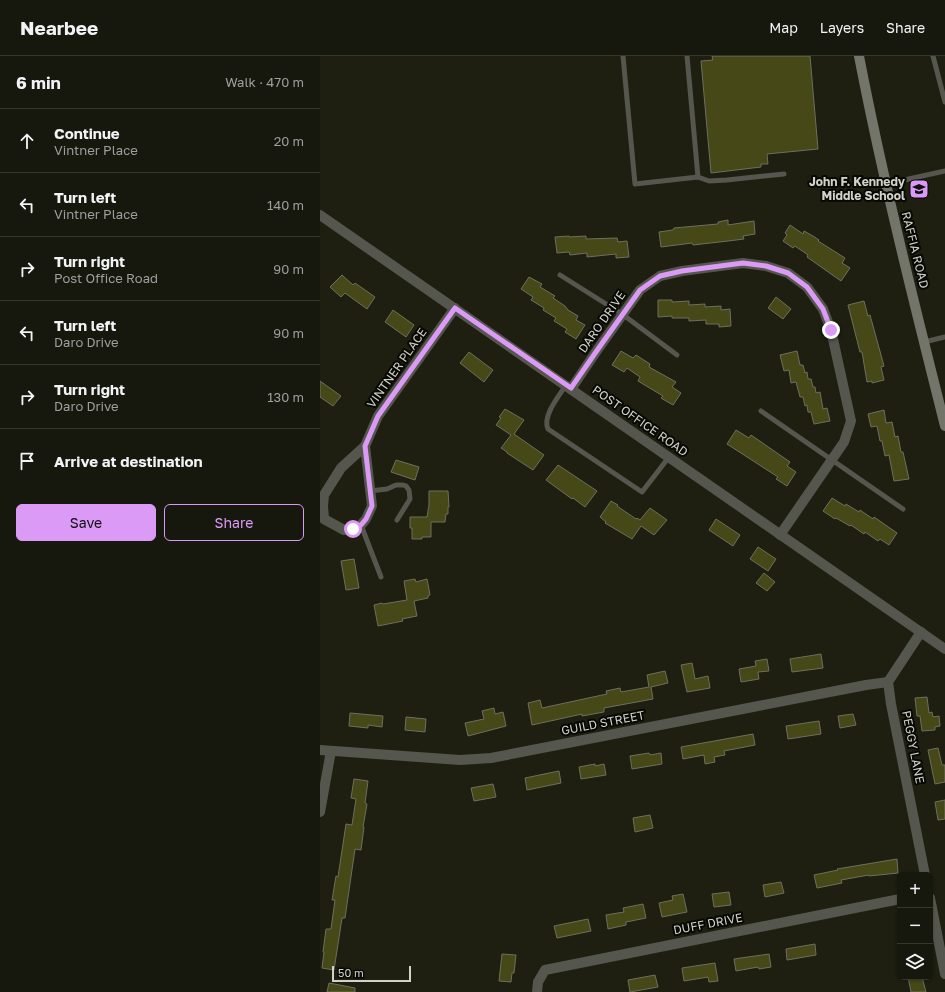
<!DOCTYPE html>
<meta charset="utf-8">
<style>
:root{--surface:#16170d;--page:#23241b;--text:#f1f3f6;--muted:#9e9f9d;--line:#35362e;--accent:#da9af6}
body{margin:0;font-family:"Golos Text",sans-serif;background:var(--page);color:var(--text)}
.controls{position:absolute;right:12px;bottom:12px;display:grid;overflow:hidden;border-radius:6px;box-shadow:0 1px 3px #0004}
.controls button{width:36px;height:36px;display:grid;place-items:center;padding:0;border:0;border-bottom:1px solid var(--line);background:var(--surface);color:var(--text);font:20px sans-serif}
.scale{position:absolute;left:12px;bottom:10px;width:79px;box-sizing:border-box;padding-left:4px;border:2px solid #d1d2c9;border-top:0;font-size:11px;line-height:14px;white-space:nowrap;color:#d1d2c9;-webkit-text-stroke:3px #080804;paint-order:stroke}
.stop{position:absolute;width:12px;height:12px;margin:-9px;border:3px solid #da9af6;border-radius:50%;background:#fff}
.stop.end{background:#da9af6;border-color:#fff;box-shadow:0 1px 4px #0008}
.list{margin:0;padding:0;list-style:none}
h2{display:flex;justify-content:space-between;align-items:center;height:52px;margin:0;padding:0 16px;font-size:17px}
h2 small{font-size:13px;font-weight:400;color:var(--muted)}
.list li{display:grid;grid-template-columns:26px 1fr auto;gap:12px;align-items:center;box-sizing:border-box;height:64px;padding:0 16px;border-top:1px solid var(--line)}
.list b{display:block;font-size:15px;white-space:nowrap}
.list p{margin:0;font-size:13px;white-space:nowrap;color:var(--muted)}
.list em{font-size:13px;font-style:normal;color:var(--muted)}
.actions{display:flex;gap:8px;padding:12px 16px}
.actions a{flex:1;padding:9px 0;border:1px solid var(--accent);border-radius:6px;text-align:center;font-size:14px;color:var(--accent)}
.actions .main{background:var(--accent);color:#111}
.icon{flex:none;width:22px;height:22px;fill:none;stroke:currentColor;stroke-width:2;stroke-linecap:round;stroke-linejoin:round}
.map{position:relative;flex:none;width:625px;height:936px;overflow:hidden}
header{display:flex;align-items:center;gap:24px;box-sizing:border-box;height:56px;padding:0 20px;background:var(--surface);border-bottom:1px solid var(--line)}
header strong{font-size:19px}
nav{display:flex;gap:22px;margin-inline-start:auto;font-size:14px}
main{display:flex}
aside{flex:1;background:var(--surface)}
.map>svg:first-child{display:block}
</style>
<header>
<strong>Nearbee</strong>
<nav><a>Map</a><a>Layers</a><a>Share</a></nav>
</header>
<main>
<aside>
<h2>6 min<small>Walk · 470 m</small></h2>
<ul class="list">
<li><svg class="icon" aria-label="ahead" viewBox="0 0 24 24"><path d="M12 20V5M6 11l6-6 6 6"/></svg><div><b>Continue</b><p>Vintner Place</p></div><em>20 m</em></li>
<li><svg class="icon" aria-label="left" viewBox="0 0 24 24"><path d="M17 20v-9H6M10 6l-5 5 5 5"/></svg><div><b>Turn left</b><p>Vintner Place</p></div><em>140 m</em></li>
<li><svg class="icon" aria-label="right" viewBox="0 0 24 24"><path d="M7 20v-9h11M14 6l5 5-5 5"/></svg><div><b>Turn right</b><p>Post Office Road</p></div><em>90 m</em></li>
<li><svg class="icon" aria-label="left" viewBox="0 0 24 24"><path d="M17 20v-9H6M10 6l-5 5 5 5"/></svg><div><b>Turn left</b><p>Daro Drive</p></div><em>90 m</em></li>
<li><svg class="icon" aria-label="right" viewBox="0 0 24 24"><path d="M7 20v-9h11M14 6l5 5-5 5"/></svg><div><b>Turn right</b><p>Daro Drive</p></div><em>130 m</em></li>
<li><svg class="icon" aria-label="arrive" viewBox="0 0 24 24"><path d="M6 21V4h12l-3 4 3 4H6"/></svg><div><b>Arrive at destination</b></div></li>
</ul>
<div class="actions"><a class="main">Save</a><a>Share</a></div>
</aside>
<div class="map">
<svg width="625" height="936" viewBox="0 0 625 936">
<rect width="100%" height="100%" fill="#1e1f11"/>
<g fill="#464817" stroke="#6e6f5e">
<path d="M 392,0 L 490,0 L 498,93 L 447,98 L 448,108 L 441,108 L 441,111 L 391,117 L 381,5 L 393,4 Z"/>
<path d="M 408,164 L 408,169 L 434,165 L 435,178 L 423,180 L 424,183 L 408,185 L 373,189 L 372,187 L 341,191 L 339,176 L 353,174 L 354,172 L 398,168 L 398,166 Z"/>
<path d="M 470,169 L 483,178 L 484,175 L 493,180 L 499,184 L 498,185 L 525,202 L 522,207 L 530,212 L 521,225 L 487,201 L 488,199 L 475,190 L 473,192 L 463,185 L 467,179 L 465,177 Z"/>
<path d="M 249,180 L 249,181 L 266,180 L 266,183 L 297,182 L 298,186 L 307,185 L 309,201 L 296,202 L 296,198 L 267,201 L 267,197 L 250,199 L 249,196 L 237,197 L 235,181 Z"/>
<path d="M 22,219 L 33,229 L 35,227 L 55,241 L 47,253 L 25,237 L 21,241 L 10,231 Z"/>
<path d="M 209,221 L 222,228 L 220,231 L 235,240 L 233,242 L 245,250 L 248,254 L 258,260 L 256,264 L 265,269 L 256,283 L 245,276 L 247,273 L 234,265 L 236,262 L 223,254 L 224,252 L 211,244 L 213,241 L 201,233 Z"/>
<path d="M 456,241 L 471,253 L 463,263 L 448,252 Z"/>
<path d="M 338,244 L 352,244 L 352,246 L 369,245 L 369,249 L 385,248 L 385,251 L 401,250 L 401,254 L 410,253 L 411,270 L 399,271 L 399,268 L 386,268 L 386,264 L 369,265 L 369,262 L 352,262 L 352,260 L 338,261 Z"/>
<path d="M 544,245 L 548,260 L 550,259 L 564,310 L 561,311 L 564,324 L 552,327 L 552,325 L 547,326 L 542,296 L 540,296 L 528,249 Z"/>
<path d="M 73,254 L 94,269 L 86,281 L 65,266 Z"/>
<path d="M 301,295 L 313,302 L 316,299 L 330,308 L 329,311 L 356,326 L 352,331 L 361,337 L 353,349 L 341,342 L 343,340 L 318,325 L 320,321 L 307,312 L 304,316 L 292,309 Z"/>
<path d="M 477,295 L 480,309 L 483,309 L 485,317 L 487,316 L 488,323 L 491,323 L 493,331 L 495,331 L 496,337 L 500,336 L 503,353 L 507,352 L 510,365 L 494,368 L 491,356 L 488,356 L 487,349 L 485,350 L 483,341 L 480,341 L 476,326 L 471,327 L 469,314 L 464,315 L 460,299 Z"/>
<path d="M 149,296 L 173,314 L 164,326 L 140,307 Z"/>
<path d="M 0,325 L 21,340 L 13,350 L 0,341 Z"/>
<path d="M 185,353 L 204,364 L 194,378 L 224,399 L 213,414 L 187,397 L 187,396 L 181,392 L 191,379 L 176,369 L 181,362 L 179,361 Z"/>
<path d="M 564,354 L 566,367 L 572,366 L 575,381 L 578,380 L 581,396 L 583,396 L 589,423 L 574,425 L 569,399 L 565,400 L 562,385 L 560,385 L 557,370 L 551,371 L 548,358 Z"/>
<path d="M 416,374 L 429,382 L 431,379 L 470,406 L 467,410 L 476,416 L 467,430 L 456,423 L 458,421 L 407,388 Z"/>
<path d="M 76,404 L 99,411 L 95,424 L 71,416 Z"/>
<path d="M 238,409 L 277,435 L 265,451 L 253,442 L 252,443 L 226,424 Z"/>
<path d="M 109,435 L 128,435 L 129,451 L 128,451 L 128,458 L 126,458 L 125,466 L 111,466 L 111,481 L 102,481 L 102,483 L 92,483 L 92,472 L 90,472 L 90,461 L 107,461 L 109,449 Z"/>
<path d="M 512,442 L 525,450 L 526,448 L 539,456 L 540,454 L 553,463 L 554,461 L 577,477 L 569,489 L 560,483 L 558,485 L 545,476 L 544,478 L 531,469 L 530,470 L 516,462 L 515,463 L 503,455 Z"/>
<path d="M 291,445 L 298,449 L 297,450 L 316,463 L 317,462 L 320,464 L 330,452 L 347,464 L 334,479 L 321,470 L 312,483 L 285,467 L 286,466 L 280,461 Z"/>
<path d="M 396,463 L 420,479 L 413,490 L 389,474 Z"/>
<path d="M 438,491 L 456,503 L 448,515 L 430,503 Z"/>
<path d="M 34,503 L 39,532 L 26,534 L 21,505 Z"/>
<path d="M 444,517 L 455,526 L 447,535 L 436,527 Z"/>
<path d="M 95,523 L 96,526 L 107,523 L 110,539 L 108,540 L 108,542 L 94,545 L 97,560 L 82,563 L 83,565 L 58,570 L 54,549 L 62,547 L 63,548 L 87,544 L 84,525 Z"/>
<path d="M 501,598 L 503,612 L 472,616 L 470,603 Z"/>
<path d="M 447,603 L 449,615 L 438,616 L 439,623 L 421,626 L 419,613 L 436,610 L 435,605 Z"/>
<path d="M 372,607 L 375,623 L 388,620 L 390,632 L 367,636 L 361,609 Z"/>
<path d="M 345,615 L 348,627 L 331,631 L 333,643 L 284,652 L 284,656 L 262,660 L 262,658 L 212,669 L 208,647 L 220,644 L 222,652 L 287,638 L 286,635 L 300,632 L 301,636 L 329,631 L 327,619 Z"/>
<path d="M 607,641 L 609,657 L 612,656 L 613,661 L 619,660 L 620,670 L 615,671 L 615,674 L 602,675 L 600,660 L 597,660 L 595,642 Z"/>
<path d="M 174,652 L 175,658 L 183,656 L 186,670 L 148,680 L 145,667 L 164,663 L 162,655 Z"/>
<path d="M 30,657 L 63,660 L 62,671 L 48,669 L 48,672 L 29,670 Z"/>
<path d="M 533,658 L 536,669 L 520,672 L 518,660 Z"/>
<path d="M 86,661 L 106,663 L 105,676 L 85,674 Z"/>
<path d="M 499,665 L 501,678 L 468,683 L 466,670 Z"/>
<path d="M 433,678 L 435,689 L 404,695 L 405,699 L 394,701 L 395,706 L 385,708 L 384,699 L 363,703 L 361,691 Z"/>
<path d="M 618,692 L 622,709 L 625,709 L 625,726 L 615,728 L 608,694 Z"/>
<path d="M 329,697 L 330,699 L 341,697 L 342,708 L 312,713 L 310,700 Z"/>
<path d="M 275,708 L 275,710 L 284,708 L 286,719 L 261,723 L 259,711 Z"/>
<path d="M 239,715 L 241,727 L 207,734 L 205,722 Z"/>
<path d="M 34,723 L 48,725 L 45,747 L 47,748 L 43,771 L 44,771 L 41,794 L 35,793 L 25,862 L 22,862 L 14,914 L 2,912 L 4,896 L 3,896 L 6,873 L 11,873 L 15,844 L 12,844 L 16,820 L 18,821 L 26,768 L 32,769 L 36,743 L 31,742 Z"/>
<path d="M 173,728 L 176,741 L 154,745 L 151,732 Z"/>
<path d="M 625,744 L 625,763 L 618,764 L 615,746 Z"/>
<path d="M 330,759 L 333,772 L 315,776 L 313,762 Z"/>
<path d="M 577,803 L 578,817 L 549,820 L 549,819 L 521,824 L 522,827 L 497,832 L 494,819 L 518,814 L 517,813 Z"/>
<path d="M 461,826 L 464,837 L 445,841 L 443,829 Z"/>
<path d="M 409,836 L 411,849 L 394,851 L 392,838 Z"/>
<path d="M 363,838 L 367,856 L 342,861 L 339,847 L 353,844 L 352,840 Z"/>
<path d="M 323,848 L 326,862 L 306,866 L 306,869 L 288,873 L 286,859 L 304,856 L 303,852 Z"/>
<path d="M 268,863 L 271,875 L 237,882 L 234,870 Z"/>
<path d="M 495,888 L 496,899 L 467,904 L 466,893 Z"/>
<path d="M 182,898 L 196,899 L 194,917 L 192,917 L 191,926 L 179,925 Z"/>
<path d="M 449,898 L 451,911 L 439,913 L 438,911 L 416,915 L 414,903 Z"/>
<path d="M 395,907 L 398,925 L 389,926 L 388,921 L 364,925 L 362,912 Z"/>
<path d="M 335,919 L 338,931 L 310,936 L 308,924 Z"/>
<path d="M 588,921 L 602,921 L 606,936 L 591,936 Z"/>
<path d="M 9,927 L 35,932 L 35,936 L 7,936 Z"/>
</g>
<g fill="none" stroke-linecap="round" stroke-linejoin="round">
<g stroke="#55564e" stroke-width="5">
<path d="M 303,0 L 315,128 L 378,121 L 389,125 L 407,124 L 464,118"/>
<path d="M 367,0 L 378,121"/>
<path d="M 613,0 L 625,46"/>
<path d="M 566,128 L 625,115"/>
<path d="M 240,219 L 302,258 L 357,299"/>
<path d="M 604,286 L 625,281"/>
<path d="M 246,329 C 239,340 222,360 228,373 L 322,436 L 349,401"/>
<path d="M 441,355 L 583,453"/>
<path d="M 50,435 L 67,433 L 76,429 L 83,429 L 86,430 L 89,434 L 90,443 L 77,464"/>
<path d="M 41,469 L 61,521"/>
</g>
<g stroke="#55564e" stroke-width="10">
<path d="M 251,333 L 278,293 L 320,234 L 340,220 L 362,215 L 423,207 L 446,210 L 468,217 L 487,231 L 503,253 L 511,274 L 531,365 L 524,386 L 460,479"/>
<path d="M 45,390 L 52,450 L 46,463 L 41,469 L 33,473 L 24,474 L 4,463 L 3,450 L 4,439 L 21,412 Z"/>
<path d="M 45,390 L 58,360 L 135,252"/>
<path d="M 601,576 L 568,626 L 571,648 L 605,819"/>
<path d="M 0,694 L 140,704 L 171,702 L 546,629 L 568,626"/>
<path d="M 0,756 L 11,695"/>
<path d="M 610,842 L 625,918"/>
<path d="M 217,936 L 218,926 L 225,914 L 580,843"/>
</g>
<path stroke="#55564e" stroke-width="10" d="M 0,159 L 625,593"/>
<path stroke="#74756a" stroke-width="10" d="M 539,0 C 563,124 594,247 625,370"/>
</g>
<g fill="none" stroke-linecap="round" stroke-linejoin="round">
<path stroke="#da9af6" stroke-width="5" d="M 33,473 L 41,469 L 46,463 L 52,450 L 45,390 L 58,360 L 135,252 L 251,332 L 278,293 L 320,234 L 340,220 L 362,215 L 423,207 L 446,210 L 468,217 L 487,231 L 503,253 L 511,274"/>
</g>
<defs>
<symbol id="school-square" viewBox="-11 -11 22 22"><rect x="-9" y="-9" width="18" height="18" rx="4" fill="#da9af6" stroke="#080804"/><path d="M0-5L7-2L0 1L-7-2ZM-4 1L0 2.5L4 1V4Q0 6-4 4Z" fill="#111"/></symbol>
</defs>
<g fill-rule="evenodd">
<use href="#school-square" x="588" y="122" width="22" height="22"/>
</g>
<g text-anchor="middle" stroke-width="4" stroke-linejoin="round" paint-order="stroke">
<g font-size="12" font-weight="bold" fill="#d1d2c9" stroke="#080804" text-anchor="end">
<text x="585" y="130">John F. Kennedy<tspan x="585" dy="14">Middle School</tspan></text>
</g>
<g font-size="12" fill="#d1d2c9" stroke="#080804">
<text transform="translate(595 194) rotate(76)" y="4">RAFFIA ROAD</text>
<text transform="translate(282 266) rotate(-55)" y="4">DARO DRIVE</text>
<text transform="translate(77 312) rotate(-55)" y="4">VINTNER PLACE</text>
<text transform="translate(320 365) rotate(35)" y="4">POST OFFICE ROAD</text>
<text transform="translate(283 667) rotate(-11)" y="4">GUILD STREET</text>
<text transform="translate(593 691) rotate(79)" y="4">PEGGY LANE</text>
<text transform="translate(388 868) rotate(-11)" y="4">DUFF DRIVE</text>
</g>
</g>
</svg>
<div class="controls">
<button>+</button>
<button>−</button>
<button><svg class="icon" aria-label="layers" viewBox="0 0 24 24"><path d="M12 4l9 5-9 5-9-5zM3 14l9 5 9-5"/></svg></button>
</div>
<div class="scale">50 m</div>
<div class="stop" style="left:33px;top:473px"></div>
<div class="stop end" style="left:511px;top:274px"></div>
</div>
</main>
